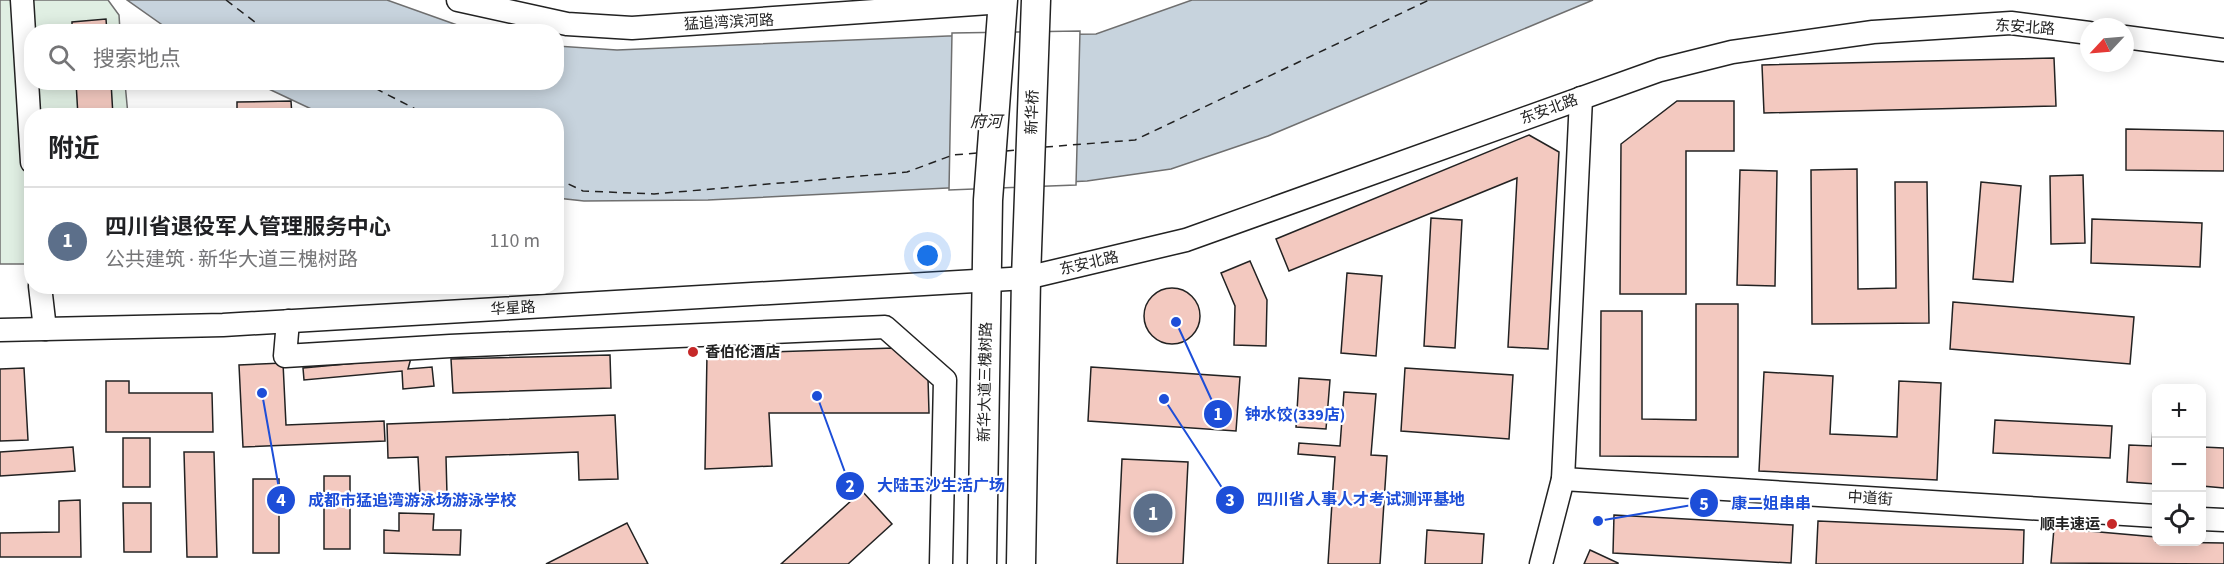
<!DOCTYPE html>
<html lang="zh">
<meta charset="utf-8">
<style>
:root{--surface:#fff;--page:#f2f2f2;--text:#202124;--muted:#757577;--line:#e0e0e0;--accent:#c62828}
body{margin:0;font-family:"Source Sans 3","Noto Sans SC",sans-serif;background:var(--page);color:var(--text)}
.controls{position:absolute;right:18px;bottom:18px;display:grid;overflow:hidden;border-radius:12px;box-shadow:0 3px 15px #0003}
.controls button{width:54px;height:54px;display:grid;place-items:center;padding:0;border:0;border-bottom:2px solid var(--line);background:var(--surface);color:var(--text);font:30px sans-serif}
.compass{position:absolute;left:2080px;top:18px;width:54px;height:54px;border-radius:50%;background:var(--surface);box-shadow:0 3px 15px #0003;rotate:244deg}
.you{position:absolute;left:928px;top:256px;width:21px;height:21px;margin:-15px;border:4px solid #fff;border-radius:50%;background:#1a73e8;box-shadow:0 0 0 9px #1a73e833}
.badge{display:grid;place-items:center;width:39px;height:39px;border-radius:50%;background:var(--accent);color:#fff;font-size:20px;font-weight:700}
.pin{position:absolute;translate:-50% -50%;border:3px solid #fff;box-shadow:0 2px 6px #0006}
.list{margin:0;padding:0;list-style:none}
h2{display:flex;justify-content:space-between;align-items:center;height:78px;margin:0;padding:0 24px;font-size:26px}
h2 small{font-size:20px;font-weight:400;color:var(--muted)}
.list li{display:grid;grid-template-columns:39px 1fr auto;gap:18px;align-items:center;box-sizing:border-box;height:108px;padding:0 24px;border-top:2px solid var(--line)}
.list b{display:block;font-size:22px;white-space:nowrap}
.list p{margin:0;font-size:20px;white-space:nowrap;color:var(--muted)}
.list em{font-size:20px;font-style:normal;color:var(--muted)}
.icon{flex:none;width:33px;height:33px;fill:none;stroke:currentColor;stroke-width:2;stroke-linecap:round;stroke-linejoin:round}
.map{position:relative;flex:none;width:2224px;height:564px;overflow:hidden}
.search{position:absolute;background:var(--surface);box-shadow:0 3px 15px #0003;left:24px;top:24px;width:540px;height:66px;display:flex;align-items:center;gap:15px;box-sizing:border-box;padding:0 21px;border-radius:24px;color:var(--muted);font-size:22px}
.panel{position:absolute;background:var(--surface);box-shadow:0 3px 15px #0003;left:24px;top:108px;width:540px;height:186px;border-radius:24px}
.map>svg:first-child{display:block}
</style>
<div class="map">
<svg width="2224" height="564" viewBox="0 0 2224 564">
<rect width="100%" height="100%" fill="#fff"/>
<path fill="#e0efe3" stroke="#6f6f6f" stroke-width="1.5" d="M 0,0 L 108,0 L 119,15 L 120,31 L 32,32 L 32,82 L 125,83 L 128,115 L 32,116 L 31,264 L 0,264 Z"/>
<g fill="#c7d3dd" stroke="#6f6f6f" stroke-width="1.5">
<path d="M 127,0 L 387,0 L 474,31 L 171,31 Z"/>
<path d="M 1192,0 L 1593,0 L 1268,136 L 1171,169 L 1087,181 L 708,200 L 584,201 L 557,198 L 556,116 L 324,115 L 256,83 L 556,82 L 557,46 L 617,50 L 948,36 L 1096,34 Z"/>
</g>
<path fill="#fff" stroke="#6f6f6f" stroke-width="1.5" d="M 1080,31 L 1076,185 L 949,190 L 952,33 Z"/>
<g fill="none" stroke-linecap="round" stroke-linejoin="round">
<g stroke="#222" stroke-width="1.5" stroke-dasharray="8 6" stroke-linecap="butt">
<path d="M 226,0 L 268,32"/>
<path d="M 363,82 L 429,116"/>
<path d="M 1045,147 L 1135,140 L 1429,0"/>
<path d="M 1006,151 L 1016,150"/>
<path d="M 556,178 L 583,191 L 654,194 L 907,172 L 953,155 L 977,153"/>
</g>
</g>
<g fill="#f3c9c0" stroke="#222" stroke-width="1.5">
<path d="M 106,19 L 107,32 L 72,32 L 72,22 Z"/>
<path d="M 2054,58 L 2056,106 L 1764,113 L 1762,65 Z"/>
<path d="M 76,82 L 111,82 L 113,116 L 78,116 Z"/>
<path d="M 291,101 L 292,116 L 237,116 L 237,102 Z"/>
<path d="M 1677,101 L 1734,101 L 1734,151 L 1686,151 L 1686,294 L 1620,294 L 1621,144 Z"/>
<path d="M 2126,129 L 2224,131 L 2224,171 L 2126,170 Z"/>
<path d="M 1529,135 L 1559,152 L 1548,349 L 1508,347 L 1517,178 L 1289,271 L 1276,239 Z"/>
<path d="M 1857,169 L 1858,289 L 1896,288 L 1895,182 L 1927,182 L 1929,323 L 1812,324 L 1811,170 Z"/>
<path d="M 1740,170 L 1777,171 L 1775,286 L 1737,285 Z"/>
<path d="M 2083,175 L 2085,243 L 2051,244 L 2050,176 Z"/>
<path d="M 1981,182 L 2021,186 L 2013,282 L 1973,279 Z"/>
<path d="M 1431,218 L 1462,220 L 1455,348 L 1424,346 Z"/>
<path d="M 2092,219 L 2202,223 L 2200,267 L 2091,263 Z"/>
<path d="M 1250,261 L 1267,300 L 1266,346 L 1234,345 L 1235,306 L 1221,273 Z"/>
<path d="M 1347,273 L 1382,276 L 1376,356 L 1341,353 Z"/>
<circle cx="1172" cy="316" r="28"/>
<path d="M 1953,302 L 2134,317 L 2130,364 L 1950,349 Z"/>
<path d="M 1696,304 L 1738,304 L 1738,457 L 1600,456 L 1601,311 L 1642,311 L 1642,419 L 1696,420 Z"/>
<path d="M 894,348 L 928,378 L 929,413 L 769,413 L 772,466 L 705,469 L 707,354 Z"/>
<path d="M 610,355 L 611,388 L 453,393 L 451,359 Z"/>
<path d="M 411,358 L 408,369 L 432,367 L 434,386 L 403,389 L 402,371 L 304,380 L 303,368 Z"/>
<path d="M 283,363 L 286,425 L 384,421 L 385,441 L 243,447 L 239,365 Z"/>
<path d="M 1091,367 L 1240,377 L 1236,431 L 1088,421 Z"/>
<path d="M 24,368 L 28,440 L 0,441 L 0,369 Z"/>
<path d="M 1405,368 L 1513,375 L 1509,439 L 1401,431 Z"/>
<path d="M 1764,372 L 1833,376 L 1830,434 L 1897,437 L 1899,381 L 1941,383 L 1937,480 L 1759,471 Z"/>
<path d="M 1299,378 L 1330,380 L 1326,429 L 1296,427 Z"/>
<path d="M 106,381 L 129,381 L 129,393 L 212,393 L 213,432 L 106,432 Z"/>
<path d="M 1344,392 L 1376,394 L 1371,455 L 1387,456 L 1380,564 L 1328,564 L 1335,457 L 1298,454 L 1299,443 L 1340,446 Z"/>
<path d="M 2154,406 L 2156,484 L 2127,482 L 2129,445 L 2152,446 Z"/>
<path d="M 615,415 L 618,479 L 579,480 L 578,452 L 446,457 L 447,495 L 420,496 L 418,457 L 388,458 L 387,424 Z"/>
<path d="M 1995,420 L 2112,426 L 2110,458 L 1993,453 Z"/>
<rect x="123" y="438" width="27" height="49"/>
<path d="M 73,447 L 75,471 L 0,476 L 0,452 Z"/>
<path d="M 2202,447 L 2224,448 L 2224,488 L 2202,486 Z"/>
<path d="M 184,452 L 214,452 L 217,557 L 187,557 Z"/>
<path d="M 1122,459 L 1188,462 L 1183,564 L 1117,564 Z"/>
<rect x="324" y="476" width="26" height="73"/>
<rect x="253" y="479" width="26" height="74"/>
<path d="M 862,491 L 892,524 L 848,564 L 781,564 Z"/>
<path d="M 80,500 L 81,557 L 0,557 L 0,533 L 59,532 L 59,501 Z"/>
<path d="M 123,503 L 151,503 L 151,552 L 124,552 Z"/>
<path d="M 399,513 L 434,514 L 433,530 L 461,530 L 460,555 L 384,553 L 384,530 L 399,531 Z"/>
<path d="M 1614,515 L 1793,525 L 1791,563 L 1613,553 Z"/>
<path d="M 1818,521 L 2024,530 L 2023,564 L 1816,564 Z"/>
<path d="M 627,523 L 648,564 L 546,564 Z"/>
<path d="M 2054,528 L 2156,537 L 2156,542 L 2224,543 L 2224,564 L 2051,563 Z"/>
<path d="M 1427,530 L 1484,534 L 1482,564 L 1425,564 Z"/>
<path d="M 1590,550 L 1618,563 L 1618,564 L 1584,564 Z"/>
</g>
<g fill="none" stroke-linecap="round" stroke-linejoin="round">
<defs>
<g id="minor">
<path d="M 22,0 L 32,162"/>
<path d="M 458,0 L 567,24 L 632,28 L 1003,2"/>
<path d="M 2125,37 L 2224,50"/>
<path d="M 40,286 L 45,329"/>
<path d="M 288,321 L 285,356 L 450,346 L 885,327 L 945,380 L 941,564"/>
<path d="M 0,330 L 223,325 L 1026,278 L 1186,240 L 1660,70 L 1732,52 L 1873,32 L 2011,23 L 2089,33"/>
<path d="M 1563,479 L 2156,516"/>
<path d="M 2202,519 L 2224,520"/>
<path d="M 1541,564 L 1563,479 L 1581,98"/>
</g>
<g id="major">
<path d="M 982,564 L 988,200 L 1003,0"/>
<path d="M 1021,564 L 1026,278 L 1036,0"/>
</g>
</defs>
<use href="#minor" stroke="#222" stroke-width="25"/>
<use href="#major" stroke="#222" stroke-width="31"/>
<use href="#minor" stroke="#fff" stroke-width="22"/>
<use href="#major" stroke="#fff" stroke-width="28"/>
</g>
<g fill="#c62828" stroke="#fff" stroke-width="2">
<circle cx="693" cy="352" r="6"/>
<circle cx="2112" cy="524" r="6"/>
</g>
<g text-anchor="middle" stroke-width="4.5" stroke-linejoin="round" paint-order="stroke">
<g font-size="15" fill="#222" stroke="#fff">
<text transform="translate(729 22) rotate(-3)" y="5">猛追湾滨河路</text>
<text transform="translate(2025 27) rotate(4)" y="5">东安北路</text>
<text transform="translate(1549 109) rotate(-20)" y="5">东安北路</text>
<text transform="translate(1032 112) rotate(-88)" y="5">新华桥</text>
<text transform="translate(1089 263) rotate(-13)" y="5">东安北路</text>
<text transform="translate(513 308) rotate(-3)" y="5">华星路</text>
<text transform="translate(985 382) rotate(-89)" y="5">新华大道三槐树路</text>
<text transform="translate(1870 498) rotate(4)" y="5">中道街</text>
</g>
<g font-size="15" font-weight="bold" fill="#222" stroke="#fff" text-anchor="start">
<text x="705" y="357">香伯伦酒店</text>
<text x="2100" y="529" text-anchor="end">顺丰速运</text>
</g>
<g font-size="16" font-style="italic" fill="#222" stroke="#fff">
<text x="986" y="127">府河</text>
</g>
</g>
<path fill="none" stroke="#1d4ed8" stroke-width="2" d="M1176 322L1218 414M817 396L850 486M1164 399L1230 500M262 393L281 500M1598 521L1704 503"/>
<g fill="#1d4ed8" stroke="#fff" stroke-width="2">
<circle cx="1176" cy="322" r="6"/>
<circle cx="817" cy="396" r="6"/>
<circle cx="1164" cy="399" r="6"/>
<circle cx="262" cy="393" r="6"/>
<circle cx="1598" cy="521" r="6"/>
<circle cx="1218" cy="414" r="15"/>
<circle cx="850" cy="486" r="15"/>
<circle cx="1230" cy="500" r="15"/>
<circle cx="281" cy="500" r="15"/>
<circle cx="1704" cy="503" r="15"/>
</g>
<g font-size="18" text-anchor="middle" font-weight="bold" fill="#fff">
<text x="1218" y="420">1</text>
<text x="850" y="492">2</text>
<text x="1230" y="506">3</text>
<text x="281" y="506">4</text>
<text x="1704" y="510">5</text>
</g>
<g font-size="16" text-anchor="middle" font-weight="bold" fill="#1d4ed8" stroke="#fff" stroke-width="4.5" stroke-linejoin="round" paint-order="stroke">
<text x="1295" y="420">钟水饺(339店)</text>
<text x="941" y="491">大陆玉沙生活广场</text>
<text x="1361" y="505">四川省人事人才考试测评基地</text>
<text x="412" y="506">成都市猛追湾游泳场游泳学校</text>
<text x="1771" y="509">康二姐串串</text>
</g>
</svg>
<div class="controls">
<button>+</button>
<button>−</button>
<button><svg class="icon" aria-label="locate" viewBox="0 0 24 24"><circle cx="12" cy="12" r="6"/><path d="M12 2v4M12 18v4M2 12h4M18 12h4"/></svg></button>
</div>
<svg class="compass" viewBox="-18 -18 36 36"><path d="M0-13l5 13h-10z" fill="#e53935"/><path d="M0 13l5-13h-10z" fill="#757577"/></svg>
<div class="you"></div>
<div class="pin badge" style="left:1153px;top:513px;background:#5c6f8a">1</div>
<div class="search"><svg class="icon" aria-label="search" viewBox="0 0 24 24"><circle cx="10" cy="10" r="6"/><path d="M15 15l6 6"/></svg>搜索地点</div>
<section class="panel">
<h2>附近<small></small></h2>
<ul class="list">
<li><span class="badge" style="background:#5c6f8a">1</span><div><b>四川省退役军人管理服务中心</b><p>公共建筑 · 新华大道三槐树路</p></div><em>110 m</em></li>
</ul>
</section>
</div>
